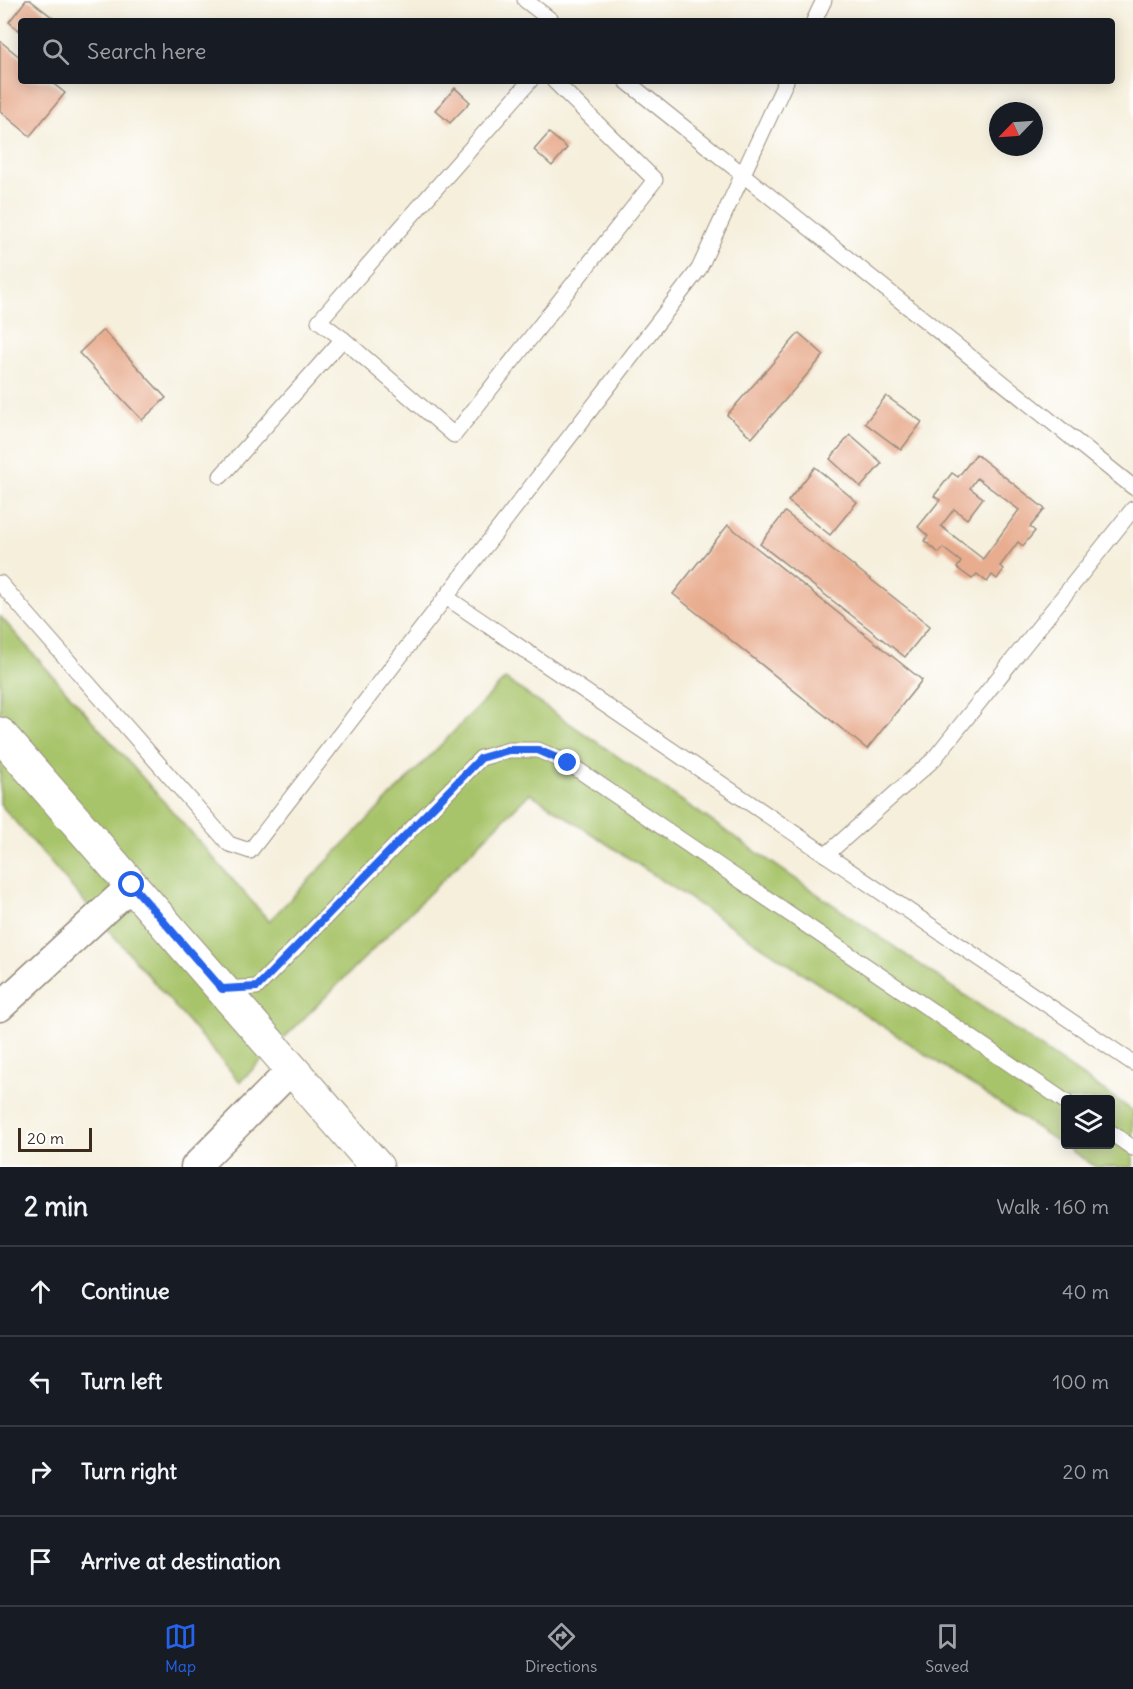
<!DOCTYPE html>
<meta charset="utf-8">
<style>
:root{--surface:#171b24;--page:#20242c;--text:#f1f3f6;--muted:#9ea1a6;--line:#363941;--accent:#2563eb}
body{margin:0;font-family:Delius,sans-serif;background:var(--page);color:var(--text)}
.controls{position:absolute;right:18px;bottom:18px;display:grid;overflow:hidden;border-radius:6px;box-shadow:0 3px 15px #0003}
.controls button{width:54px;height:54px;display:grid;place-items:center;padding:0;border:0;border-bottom:2px solid var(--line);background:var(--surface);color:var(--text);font:30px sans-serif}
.compass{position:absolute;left:989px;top:102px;width:54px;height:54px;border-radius:50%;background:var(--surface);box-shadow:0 3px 15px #0003;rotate:245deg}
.scale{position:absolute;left:18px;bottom:15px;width:74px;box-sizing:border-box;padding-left:6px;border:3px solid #3b2a1e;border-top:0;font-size:16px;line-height:21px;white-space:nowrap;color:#3b2a1e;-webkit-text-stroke:4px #fff;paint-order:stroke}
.stop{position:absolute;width:18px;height:18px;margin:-14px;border:4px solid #2563eb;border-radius:50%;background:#fff}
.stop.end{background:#2563eb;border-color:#fff;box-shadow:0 2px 6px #0008}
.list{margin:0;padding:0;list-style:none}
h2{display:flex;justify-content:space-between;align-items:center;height:78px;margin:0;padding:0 24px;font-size:26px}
h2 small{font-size:20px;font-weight:400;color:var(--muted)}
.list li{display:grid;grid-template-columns:39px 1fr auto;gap:18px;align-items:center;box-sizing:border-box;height:90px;padding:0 24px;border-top:2px solid var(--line)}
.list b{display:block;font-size:22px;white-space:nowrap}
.list em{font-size:20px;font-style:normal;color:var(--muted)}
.icon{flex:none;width:33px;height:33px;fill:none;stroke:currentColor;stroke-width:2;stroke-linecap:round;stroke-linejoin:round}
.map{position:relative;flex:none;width:1133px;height:1167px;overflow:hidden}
.search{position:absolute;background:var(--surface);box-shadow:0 3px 15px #0003;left:18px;right:18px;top:18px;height:66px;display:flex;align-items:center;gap:15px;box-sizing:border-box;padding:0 21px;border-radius:6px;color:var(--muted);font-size:22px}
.sheet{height:438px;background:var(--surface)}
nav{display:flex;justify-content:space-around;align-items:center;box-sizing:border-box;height:84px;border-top:2px solid var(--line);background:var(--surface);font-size:16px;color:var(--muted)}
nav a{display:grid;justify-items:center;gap:3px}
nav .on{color:var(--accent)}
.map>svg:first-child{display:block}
</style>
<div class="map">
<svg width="1133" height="1167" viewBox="0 0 1133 1167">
<rect width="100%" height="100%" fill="#fff"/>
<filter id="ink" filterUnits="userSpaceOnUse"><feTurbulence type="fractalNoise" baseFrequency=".0167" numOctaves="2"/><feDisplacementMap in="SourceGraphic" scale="12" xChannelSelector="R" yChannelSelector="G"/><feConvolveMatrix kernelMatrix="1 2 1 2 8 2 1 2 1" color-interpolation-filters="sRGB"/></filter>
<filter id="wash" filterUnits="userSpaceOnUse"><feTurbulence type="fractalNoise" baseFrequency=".008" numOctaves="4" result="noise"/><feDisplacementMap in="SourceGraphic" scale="24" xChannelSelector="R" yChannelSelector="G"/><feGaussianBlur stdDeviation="1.35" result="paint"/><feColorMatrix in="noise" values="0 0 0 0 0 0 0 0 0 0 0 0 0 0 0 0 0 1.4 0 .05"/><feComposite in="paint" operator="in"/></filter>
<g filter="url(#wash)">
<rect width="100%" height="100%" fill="#f5efdc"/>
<path fill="#a8c46b" stroke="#727744" stroke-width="1.5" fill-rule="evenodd" d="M 0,616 L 269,921 L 505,679 L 1133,1111 L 1133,1167 L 1096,1167 L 530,793 L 240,1082 L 0,804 ZM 1066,1100 L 1110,1100 L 1110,1144 L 1066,1144 Z"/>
<g id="blocks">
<g fill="#e8ac8e" fill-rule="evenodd">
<path d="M 26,0 L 30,0 L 57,21 L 21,21 L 21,32 L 9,22 Z"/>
<path d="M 0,41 L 21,58 L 21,81 L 50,81 L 65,93 L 30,136 L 0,111 Z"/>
<path d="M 455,88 L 470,102 L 450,123 L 435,110 Z"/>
<path d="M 549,133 L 567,148 L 552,166 L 534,150 Z"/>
<path d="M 103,330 L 166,398 L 142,420 L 79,353 Z"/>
<path d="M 799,333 L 824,355 L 752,438 L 727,415 Z"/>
<path d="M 886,396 L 922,422 L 901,450 L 865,423 Z"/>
<path d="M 850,435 L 882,463 L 861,487 L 830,459 Z"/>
<path d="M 976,454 L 1045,509 L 1030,527 L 1035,531 L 1023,546 L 1018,542 L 1000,566 L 1004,569 L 997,579 L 992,575 L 987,582 L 977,574 L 972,579 L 957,568 L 961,562 L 943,548 L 939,553 L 924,541 L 928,536 L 918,527 L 940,500 L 934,496 L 952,473 L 958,477 ZM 977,478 L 1019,510 L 983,559 L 941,526 L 954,509 L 967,519 L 983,498 L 970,488 Z"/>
<path d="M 815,467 L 857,502 L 830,535 L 788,501 Z"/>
<path d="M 785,512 L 930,626 L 905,657 L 760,544 Z"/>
<path d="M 728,525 L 922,680 L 867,749 L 673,594 Z"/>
</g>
</g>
</g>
<g filter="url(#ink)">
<use href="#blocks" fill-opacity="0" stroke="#988c7d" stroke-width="1.5"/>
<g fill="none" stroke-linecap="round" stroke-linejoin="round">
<defs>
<g id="service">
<path d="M 525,0 L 552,21"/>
<path d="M 814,21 L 824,0"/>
<path d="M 626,81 L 1133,487"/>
<path d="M 343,339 L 454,435 L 655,180 L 554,81"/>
<path d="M 221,476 L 343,339 L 319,321 L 530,81"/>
<path d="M 0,583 L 229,844 L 250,851 L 699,269 L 786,81"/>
<path d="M 446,597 L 1133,1063"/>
<path d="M 826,855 L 933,760 L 1133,509"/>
<path d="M 222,989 L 257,987 L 481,758 L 509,750 L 538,750 L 568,763 L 1066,1102"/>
<path d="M 1110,1132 L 1133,1148"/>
</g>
<g id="minor">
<path d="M 0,1007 L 132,885"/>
<path d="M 195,1167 L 292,1069"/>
</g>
<path id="tertiary" d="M 0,734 L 377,1167"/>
</defs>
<use href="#service" stroke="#988c7d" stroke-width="17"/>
<use href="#minor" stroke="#988c7d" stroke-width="31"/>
<use href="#tertiary" stroke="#988c7d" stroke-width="35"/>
<use href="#service" stroke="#fff" stroke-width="15"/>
<use href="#minor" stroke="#fff" stroke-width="28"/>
<use href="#tertiary" stroke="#fff" stroke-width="33"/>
</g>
</g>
<g fill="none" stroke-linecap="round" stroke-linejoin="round" filter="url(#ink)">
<path stroke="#2563eb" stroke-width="8" d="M 132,885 L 222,989 L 257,987 L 481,758 L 509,750 L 538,750 L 568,763"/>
</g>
</svg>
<div class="controls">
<button><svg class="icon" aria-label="layers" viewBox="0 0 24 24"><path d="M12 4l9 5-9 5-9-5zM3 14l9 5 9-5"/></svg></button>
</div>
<svg class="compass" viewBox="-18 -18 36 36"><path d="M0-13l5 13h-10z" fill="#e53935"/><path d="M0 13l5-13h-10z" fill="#9ea1a6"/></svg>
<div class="scale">20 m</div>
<div class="stop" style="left:132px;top:885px"></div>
<div class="stop end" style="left:568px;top:763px"></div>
<div class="search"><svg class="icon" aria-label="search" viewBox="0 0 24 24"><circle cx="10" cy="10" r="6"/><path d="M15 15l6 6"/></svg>Search here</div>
</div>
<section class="sheet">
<h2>2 min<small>Walk · 160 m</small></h2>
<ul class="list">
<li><svg class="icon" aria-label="ahead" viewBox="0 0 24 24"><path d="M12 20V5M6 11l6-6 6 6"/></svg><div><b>Continue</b></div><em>40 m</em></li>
<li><svg class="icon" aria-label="left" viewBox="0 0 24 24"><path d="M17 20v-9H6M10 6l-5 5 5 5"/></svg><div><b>Turn left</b></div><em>100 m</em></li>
<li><svg class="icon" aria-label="right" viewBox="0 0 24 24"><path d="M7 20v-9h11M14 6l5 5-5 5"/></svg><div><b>Turn right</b></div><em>20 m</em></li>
<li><svg class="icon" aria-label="arrive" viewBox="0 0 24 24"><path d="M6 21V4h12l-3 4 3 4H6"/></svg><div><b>Arrive at destination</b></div></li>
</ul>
</section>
<nav>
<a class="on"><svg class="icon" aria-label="map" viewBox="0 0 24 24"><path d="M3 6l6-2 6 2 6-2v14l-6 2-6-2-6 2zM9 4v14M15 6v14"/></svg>Map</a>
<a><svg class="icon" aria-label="directions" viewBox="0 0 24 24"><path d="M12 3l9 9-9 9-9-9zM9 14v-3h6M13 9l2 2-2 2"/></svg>Directions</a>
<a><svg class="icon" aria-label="saved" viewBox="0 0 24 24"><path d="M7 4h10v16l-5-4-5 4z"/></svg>Saved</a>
</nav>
